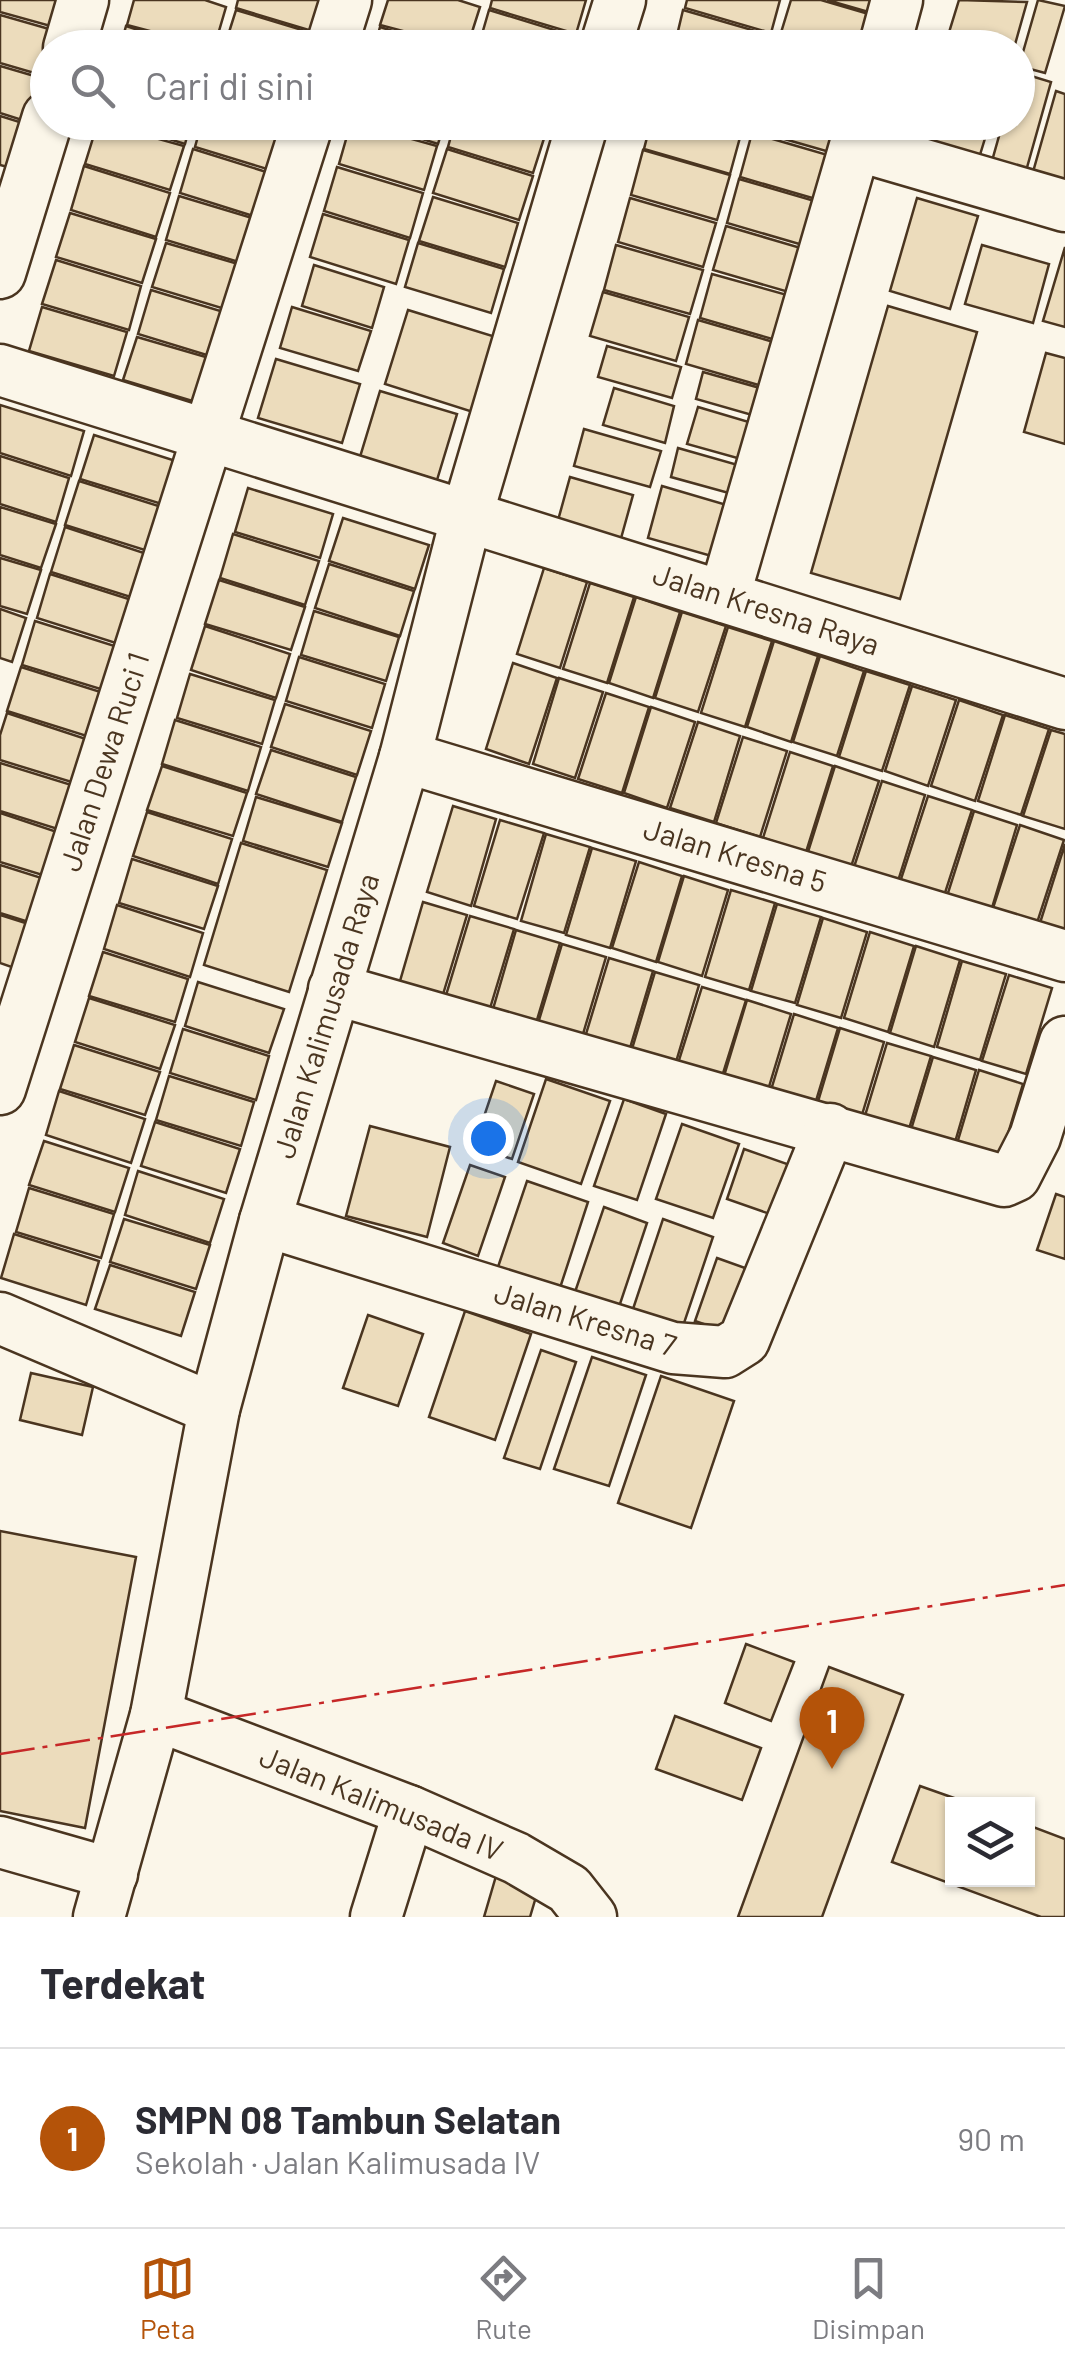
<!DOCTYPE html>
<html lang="id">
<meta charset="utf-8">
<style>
:root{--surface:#fff;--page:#f7f7f7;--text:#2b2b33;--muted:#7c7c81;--line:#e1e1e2;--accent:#b45309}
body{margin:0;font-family:Barlow,sans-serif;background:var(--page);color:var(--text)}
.controls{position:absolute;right:30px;bottom:30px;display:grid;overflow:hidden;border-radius:0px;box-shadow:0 2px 8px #0004}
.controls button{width:90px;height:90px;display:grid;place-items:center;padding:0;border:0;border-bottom:2px solid var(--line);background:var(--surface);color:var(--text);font:50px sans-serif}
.you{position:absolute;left:488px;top:1138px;width:35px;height:35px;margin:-25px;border:8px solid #fff;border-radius:50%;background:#1a73e8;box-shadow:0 0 0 15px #1a73e833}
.badge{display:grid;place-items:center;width:65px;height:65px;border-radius:50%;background:var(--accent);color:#fff;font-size:32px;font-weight:700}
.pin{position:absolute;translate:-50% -82px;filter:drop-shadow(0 2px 5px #0008)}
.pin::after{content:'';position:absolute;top:52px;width:35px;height:30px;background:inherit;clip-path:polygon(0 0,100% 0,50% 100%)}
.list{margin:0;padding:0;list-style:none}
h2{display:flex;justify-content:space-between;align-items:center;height:130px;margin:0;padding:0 40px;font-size:42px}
h2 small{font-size:32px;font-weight:400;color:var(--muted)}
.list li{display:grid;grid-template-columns:65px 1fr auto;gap:30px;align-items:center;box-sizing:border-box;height:180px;padding:0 40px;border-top:2px solid var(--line)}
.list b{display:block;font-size:38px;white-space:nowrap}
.list p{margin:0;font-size:32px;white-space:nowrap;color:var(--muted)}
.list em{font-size:32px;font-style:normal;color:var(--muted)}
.icon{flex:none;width:55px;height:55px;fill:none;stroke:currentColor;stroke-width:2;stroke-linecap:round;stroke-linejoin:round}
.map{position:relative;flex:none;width:1065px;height:1917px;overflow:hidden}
.search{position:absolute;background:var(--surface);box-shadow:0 2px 8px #0004;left:30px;right:30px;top:30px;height:110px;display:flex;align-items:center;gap:25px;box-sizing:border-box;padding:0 35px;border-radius:55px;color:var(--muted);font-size:38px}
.sheet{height:310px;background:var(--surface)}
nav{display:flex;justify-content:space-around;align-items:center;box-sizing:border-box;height:140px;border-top:2px solid var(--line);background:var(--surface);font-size:28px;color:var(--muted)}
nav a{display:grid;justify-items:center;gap:5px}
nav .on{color:var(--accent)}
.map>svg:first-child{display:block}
</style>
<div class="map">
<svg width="1065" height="1917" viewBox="0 0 1065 1917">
<rect width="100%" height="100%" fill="#fbf6e9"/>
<g fill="#ecdcbc" stroke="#4a3520" stroke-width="2.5">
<path d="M 0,0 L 81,0 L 72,32 L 0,12 Z"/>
<path d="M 134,0 L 205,0 L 226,7 L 214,48 L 127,25 Z"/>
<path d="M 238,0 L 333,0 L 322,34 L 236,8 Z"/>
<path d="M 388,0 L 458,0 L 480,7 L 467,48 L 380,25 Z"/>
<path d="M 492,0 L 586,0 L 576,34 L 490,8 Z"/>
<path d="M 687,0 L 780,0 L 771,33 L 685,8 Z"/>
<path d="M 791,0 L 821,0 L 879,17 L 870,48 L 820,48 L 780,36 Z"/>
<path d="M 827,0 L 884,0 L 879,15 Z"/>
<path d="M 959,0 L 1027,2 L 1014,48 L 976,48 L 947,39 Z"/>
<path d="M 1038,0 L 1065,6 L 1045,73 L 1019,66 Z"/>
<path d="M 236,10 L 322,36 L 318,48 L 224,48 Z"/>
<path d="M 489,10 L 574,36 L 571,48 L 478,48 Z"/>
<path d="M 683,10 L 769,35 L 766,48 L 674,48 Z"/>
<path d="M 0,15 L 70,35 L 48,48 L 48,77 L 0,63 Z"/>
<path d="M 126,26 L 194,48 L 120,48 Z"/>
<path d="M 380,27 L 447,48 L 374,48 Z"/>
<path d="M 0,66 L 48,80 L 44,127 L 0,113 Z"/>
<path d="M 1018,72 L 1051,82 L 1026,171 L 992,161 L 1003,122 L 1018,122 Z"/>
<path d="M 1056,91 L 1065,94 L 1065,182 L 1033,172 Z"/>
<path d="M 0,116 L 42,129 L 30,173 L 0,165 Z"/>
<path d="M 98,122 L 184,146 L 170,190 L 85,164 Z"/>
<path d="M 114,122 L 191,122 L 185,144 Z"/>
<path d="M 202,122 L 270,122 L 293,130 L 280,173 L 195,147 Z"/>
<path d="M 351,122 L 437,146 L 424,190 L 339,164 Z"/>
<path d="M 368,122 L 445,122 L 438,144 Z"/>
<path d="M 455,122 L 524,122 L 547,129 L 533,173 L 448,147 Z"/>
<path d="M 651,122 L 718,122 L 742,130 L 730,174 L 644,149 Z"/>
<path d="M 756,122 L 849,122 L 840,155 L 753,130 Z"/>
<path d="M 935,122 L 990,122 L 979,158 L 929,143 Z"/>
<path d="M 752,133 L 838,158 L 826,202 L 740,177 Z"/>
<path d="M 193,149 L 279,176 L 266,220 L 180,193 Z"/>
<path d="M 447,149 L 533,176 L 519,220 L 433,193 Z"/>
<path d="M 643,150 L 730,175 L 717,220 L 631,195 Z"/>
<path d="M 84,166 L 170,193 L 156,237 L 71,210 Z"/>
<path d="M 337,167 L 423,193 L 410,238 L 324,211 Z"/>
<path d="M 739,179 L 825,204 L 813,248 L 727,223 Z"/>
<path d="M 179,196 L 265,222 L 252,266 L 166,240 Z"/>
<path d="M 433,197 L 518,223 L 505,267 L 419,241 Z"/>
<path d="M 630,198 L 716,223 L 703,267 L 618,242 Z"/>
<path d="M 917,198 L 978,216 L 950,309 L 890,291 Z"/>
<path d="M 70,213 L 156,239 L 142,283 L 56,257 Z"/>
<path d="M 323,214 L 409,240 L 396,284 L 310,257 Z"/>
<path d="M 726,226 L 811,251 L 799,295 L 713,270 Z"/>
<path d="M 166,243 L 252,268 L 238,313 L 152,287 Z"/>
<path d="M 418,243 L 504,269 L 491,313 L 405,287 Z"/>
<path d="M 616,245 L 703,270 L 690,314 L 604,290 Z"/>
<path d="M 982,245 L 1049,264 L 1033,323 L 965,304 Z"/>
<path d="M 1065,247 L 1065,327 L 1043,321 Z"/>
<path d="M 56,260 L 141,286 L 129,330 L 42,304 Z"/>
<path d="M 314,265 L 384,287 L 372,328 L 302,306 Z"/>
<path d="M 712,274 L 798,298 L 786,343 L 700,318 Z"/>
<path d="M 151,290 L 237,316 L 223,360 L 138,334 Z"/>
<path d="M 603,292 L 689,317 L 676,361 L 590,336 Z"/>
<path d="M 888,306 L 977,332 L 900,599 L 811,573 Z"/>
<path d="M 42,307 L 127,332 L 114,376 L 29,351 Z"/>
<path d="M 292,307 L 371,331 L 358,371 L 280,348 Z"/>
<path d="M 408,310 L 499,338 L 476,413 L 385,384 Z"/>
<path d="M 698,320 L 784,345 L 772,389 L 686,364 Z"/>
<path d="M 137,337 L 223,362 L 209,406 L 123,380 Z"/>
<path d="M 607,346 L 681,367 L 672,398 L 598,377 Z"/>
<path d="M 1046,353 L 1065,358 L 1065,444 L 1024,432 Z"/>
<path d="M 276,359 L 360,384 L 342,443 L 258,418 Z"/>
<path d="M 703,372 L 767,390 L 759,417 L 696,399 Z"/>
<path d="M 614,388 L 674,406 L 665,443 L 603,425 Z"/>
<path d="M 380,391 L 457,414 L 437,480 L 360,457 Z"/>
<path d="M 0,405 L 84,431 L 71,476 L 0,453 Z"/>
<path d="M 698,407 L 759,425 L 748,461 L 687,444 Z"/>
<path d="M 584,429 L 661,451 L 650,487 L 574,466 Z"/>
<path d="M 94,435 L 179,462 L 165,505 L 80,479 Z"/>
<path d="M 678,448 L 745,467 L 736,495 L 671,477 Z"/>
<path d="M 0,456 L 69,478 L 56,522 L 0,504 Z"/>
<path d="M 570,477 L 633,495 L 620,542 L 557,524 Z"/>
<path d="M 79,481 L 165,508 L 151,552 L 65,525 Z"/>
<path d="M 662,486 L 737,508 L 722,559 L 648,538 Z"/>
<path d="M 248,488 L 333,514 L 320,558 L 235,532 Z"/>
<path d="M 0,507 L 56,524 L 41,568 L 0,555 Z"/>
<path d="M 343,518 L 429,545 L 415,589 L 329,561 Z"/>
<path d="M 65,527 L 150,555 L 137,599 L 51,572 Z"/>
<path d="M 233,534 L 319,561 L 305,605 L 220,578 Z"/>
<path d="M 0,558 L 41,570 L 27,614 L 0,606 Z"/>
<path d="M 329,564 L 414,591 L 400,636 L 315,608 Z"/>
<path d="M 544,568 L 587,582 L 560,668 L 517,654 Z"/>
<path d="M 50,574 L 135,601 L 122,645 L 37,618 Z"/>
<path d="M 219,580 L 305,607 L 291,650 L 205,624 Z"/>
<path d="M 590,583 L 634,597 L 607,683 L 563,669 Z"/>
<path d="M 636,597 L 680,612 L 653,698 L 609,683 Z"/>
<path d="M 0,609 L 26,618 L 12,662 L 0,658 Z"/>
<path d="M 314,611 L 399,637 L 386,681 L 301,655 Z"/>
<path d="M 682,612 L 726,626 L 698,712 L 655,698 Z"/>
<path d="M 35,621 L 121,648 L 107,691 L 22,665 Z"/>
<path d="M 205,626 L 290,654 L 276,698 L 191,670 Z"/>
<path d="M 728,627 L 772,641 L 745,727 L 701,713 Z"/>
<path d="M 774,641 L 818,656 L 791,742 L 747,727 Z"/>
<path d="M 820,656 L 864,671 L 837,756 L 793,742 Z"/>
<path d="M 299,657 L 385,684 L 372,728 L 286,701 Z"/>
<path d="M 513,663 L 557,678 L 529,764 L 486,749 Z"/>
<path d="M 21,667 L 107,694 L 93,738 L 7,711 Z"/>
<path d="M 866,671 L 910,685 L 882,771 L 839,757 Z"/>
<path d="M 190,674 L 275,700 L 262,744 L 177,718 Z"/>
<path d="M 559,678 L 603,692 L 575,778 L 533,764 Z"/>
<path d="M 912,686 L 956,700 L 928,786 L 885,771 Z"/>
<path d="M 606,693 L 649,707 L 622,793 L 578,779 Z"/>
<path d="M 959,700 L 1003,715 L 975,801 L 931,786 Z"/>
<path d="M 285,704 L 371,731 L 357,775 L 271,747 Z"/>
<path d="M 651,707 L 695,722 L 667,808 L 624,793 Z"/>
<path d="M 7,713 L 92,741 L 78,784 L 0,760 L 0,735 Z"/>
<path d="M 1005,715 L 1049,729 L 1021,815 L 978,801 Z"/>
<path d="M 175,720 L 261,747 L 248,791 L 162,764 Z"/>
<path d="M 698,722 L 740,736 L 714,822 L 670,808 Z"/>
<path d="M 1051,730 L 1065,734 L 1065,829 L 1023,816 Z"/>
<path d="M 743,737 L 787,751 L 760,837 L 716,823 Z"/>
<path d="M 271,750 L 356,777 L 342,822 L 256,794 Z"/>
<path d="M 790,752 L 833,766 L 806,852 L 763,838 Z"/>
<path d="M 0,763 L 78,787 L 64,831 L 0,811 Z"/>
<path d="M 162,766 L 247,793 L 233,836 L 147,810 Z"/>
<path d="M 835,766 L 879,781 L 851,867 L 808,852 Z"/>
<path d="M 882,781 L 925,795 L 898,881 L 854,867 Z"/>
<path d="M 928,796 L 972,810 L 944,896 L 900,882 Z"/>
<path d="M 256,797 L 342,823 L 328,867 L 243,841 Z"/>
<path d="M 453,806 L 496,819 L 471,906 L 427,892 Z"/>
<path d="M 974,811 L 1017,825 L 991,911 L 947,896 Z"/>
<path d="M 147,812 L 232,839 L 218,884 L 133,856 Z"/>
<path d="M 0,813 L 63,834 L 49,877 L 0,862 Z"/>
<path d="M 500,820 L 544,833 L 517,919 L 474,906 Z"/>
<path d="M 1020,825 L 1064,840 L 1036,926 L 992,911 Z"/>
<path d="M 546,834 L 590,847 L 564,933 L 521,921 Z"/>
<path d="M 241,843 L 327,870 L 289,992 L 204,965 Z"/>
<path d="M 1065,844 L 1065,935 L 1039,926 Z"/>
<path d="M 592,848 L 636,861 L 610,948 L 566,935 Z"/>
<path d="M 132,859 L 218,886 L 204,929 L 119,903 Z"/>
<path d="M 639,862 L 682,876 L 656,962 L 612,948 Z"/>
<path d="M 0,865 L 48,880 L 35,924 L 0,913 Z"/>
<path d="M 684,876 L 728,890 L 702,976 L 658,962 Z"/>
<path d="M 731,890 L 775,903 L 749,990 L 705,977 Z"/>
<path d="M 423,902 L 467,915 L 441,1001 L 398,988 Z"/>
<path d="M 777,904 L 821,917 L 795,1003 L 751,991 Z"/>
<path d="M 117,905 L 203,933 L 190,977 L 104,949 Z"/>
<path d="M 0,915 L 35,926 L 20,970 L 0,963 Z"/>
<path d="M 470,916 L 514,929 L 488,1015 L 444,1002 Z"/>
<path d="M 823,918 L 867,932 L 841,1018 L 797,1005 Z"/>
<path d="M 516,930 L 560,943 L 534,1030 L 491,1016 Z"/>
<path d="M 870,932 L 914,946 L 888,1032 L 844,1018 Z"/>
<path d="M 562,944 L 606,957 L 580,1044 L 536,1030 Z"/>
<path d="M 916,946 L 960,960 L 934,1047 L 890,1033 Z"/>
<path d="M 103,952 L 188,979 L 175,1022 L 89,996 Z"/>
<path d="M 609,958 L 653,971 L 627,1058 L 583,1044 Z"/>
<path d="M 962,961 L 1006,974 L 980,1060 L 937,1047 Z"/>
<path d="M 655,972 L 699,985 L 673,1072 L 629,1059 Z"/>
<path d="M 1009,975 L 1052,988 L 1026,1074 L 982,1061 Z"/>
<path d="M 198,982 L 284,1009 L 269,1053 L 185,1026 Z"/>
<path d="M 702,987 L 746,1000 L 719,1086 L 675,1073 Z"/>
<path d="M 89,998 L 175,1025 L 160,1069 L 75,1042 Z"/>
<path d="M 747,1000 L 791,1014 L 765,1100 L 721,1086 Z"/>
<path d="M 794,1014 L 838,1028 L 812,1114 L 768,1100 Z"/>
<path d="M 840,1028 L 884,1042 L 858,1128 L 814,1115 Z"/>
<path d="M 183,1029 L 269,1056 L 256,1100 L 170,1073 Z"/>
<path d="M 887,1043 L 931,1056 L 905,1142 L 861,1129 Z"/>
<path d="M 74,1045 L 160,1072 L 145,1115 L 60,1089 Z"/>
<path d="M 933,1057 L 976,1070 L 951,1156 L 907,1143 Z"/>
<path d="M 979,1070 L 1023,1084 L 997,1170 L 953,1157 Z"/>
<path d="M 169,1076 L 254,1102 L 241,1146 L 156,1120 Z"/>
<path d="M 546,1079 L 610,1101 L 581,1184 L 518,1162 Z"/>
<path d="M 496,1081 L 534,1094 L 512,1159 L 474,1146 Z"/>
<path d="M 59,1091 L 145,1119 L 131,1163 L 46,1135 Z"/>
<path d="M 624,1099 L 666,1114 L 637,1200 L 594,1186 Z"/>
<path d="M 155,1122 L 240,1149 L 226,1193 L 141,1166 Z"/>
<path d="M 682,1124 L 739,1144 L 713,1218 L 656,1199 Z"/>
<path d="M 370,1126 L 450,1147 L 427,1237 L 346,1216 Z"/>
<path d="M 44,1141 L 129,1168 L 115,1212 L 29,1185 Z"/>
<path d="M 744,1149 L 807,1171 L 790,1221 L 727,1199 Z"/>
<path d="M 470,1165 L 505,1177 L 478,1256 L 443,1243 Z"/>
<path d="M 138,1171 L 224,1199 L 210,1243 L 125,1215 Z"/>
<path d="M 527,1181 L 588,1202 L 560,1288 L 498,1267 Z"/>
<path d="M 29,1188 L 114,1214 L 101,1258 L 16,1232 Z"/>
<path d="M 1056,1194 L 1065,1197 L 1065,1259 L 1037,1250 Z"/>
<path d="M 604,1207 L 647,1223 L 619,1307 L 575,1292 Z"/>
<path d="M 124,1219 L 210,1245 L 196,1289 L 110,1262 Z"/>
<path d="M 663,1219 L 713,1237 L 681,1332 L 631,1315 Z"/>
<path d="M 14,1234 L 99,1261 L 86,1305 L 1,1278 Z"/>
<path d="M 717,1258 L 759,1273 L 738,1336 L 695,1321 Z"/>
<path d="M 110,1265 L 195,1292 L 181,1336 L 95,1309 Z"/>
<path d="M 465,1311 L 531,1334 L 495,1440 L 429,1417 Z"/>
<path d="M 368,1315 L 423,1334 L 398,1406 L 343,1388 Z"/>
<path d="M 541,1350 L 576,1362 L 540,1469 L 504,1458 Z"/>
<path d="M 592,1357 L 646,1375 L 609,1486 L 554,1469 Z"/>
<path d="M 31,1373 L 93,1387 L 82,1435 L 20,1420 Z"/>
<path d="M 661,1376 L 734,1401 L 691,1528 L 618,1503 Z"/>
<path d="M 0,1531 L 136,1557 L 85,1828 L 0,1811 Z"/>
<path d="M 746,1644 L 794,1662 L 771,1721 L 725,1703 Z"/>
<path d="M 829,1667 L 903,1695 L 822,1917 L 738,1917 Z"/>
<path d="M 675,1716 L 761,1748 L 742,1800 L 656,1769 Z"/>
<path d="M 920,1786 L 971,1804 L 952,1804 L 952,1880 L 1028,1880 L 1028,1825 L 1065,1839 L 1065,1917 L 1041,1917 L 892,1862 Z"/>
<path d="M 496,1876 L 538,1890 L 530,1917 L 484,1917 Z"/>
</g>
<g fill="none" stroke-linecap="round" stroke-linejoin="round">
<defs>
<g id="minor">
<path d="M 69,48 L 83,0"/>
<path d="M 331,48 L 346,0"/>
<path d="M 605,48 L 620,0"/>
<path d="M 884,48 L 897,0"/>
<path d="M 856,145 L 1065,206"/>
<path d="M 0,273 L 48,117"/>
<path d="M 0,370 L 1065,704"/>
<path d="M 724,597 L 862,122"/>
<path d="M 405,757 L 1065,956"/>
<path d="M 334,989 L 1004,1181 L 1015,1176 L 1035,1137 L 1065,1042"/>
<path d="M 0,1089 L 308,122"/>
<path d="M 265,1221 L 673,1348 L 725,1352 L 744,1340 L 830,1129"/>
<path d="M 0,1318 L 214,1409"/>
<path d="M 156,1715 L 409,1811 L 516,1858 L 569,1889 L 591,1917"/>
<path d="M 0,1842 L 112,1874"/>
<path d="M 99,1917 L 156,1715 L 214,1409 L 265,1221 L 405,757 L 467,515 L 583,122"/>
<path d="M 376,1917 L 409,1811"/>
</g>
</defs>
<use href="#minor" stroke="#4a3520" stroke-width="55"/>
<use href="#minor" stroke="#fbf6e9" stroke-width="50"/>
<path stroke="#c62828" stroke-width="2.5" stroke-dasharray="35 8 5 8" stroke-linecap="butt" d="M 0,1754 L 1065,1585"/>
</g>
<g text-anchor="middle" stroke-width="8" stroke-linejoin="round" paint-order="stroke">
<g font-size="30" fill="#4a3520" stroke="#fbf6e9">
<text transform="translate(766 610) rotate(18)" y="10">Jalan Kresna Raya</text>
<text transform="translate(105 762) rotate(-72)" y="10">Jalan Dewa Ruci 1</text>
<text transform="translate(735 856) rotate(17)" y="10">Jalan Kresna 5</text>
<text transform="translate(327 1016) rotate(-73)" y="10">Jalan Kalimusada Raya</text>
<text transform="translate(585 1320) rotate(17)" y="10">Jalan Kresna 7</text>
<text transform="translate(381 1804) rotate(22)" y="10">Jalan Kalimusada IV</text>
</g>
</g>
</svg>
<div class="controls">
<button><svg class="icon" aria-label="layers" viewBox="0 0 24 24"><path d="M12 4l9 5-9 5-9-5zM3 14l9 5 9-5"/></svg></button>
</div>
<div class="you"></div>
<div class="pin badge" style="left:832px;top:1769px">1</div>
<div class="search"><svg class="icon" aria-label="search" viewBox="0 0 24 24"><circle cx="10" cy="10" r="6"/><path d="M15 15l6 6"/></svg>Cari di sini</div>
</div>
<section class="sheet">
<h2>Terdekat<small></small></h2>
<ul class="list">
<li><span class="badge">1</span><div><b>SMPN 08 Tambun Selatan</b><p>Sekolah · Jalan Kalimusada IV</p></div><em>90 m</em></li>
</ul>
</section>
<nav>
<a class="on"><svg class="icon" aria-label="map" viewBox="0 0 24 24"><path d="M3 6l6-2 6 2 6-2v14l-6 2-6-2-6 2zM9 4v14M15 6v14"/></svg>Peta</a>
<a><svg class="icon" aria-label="directions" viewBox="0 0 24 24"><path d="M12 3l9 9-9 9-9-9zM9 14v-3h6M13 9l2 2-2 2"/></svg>Rute</a>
<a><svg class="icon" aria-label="saved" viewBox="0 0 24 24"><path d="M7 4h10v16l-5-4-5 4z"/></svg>Disimpan</a>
</nav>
